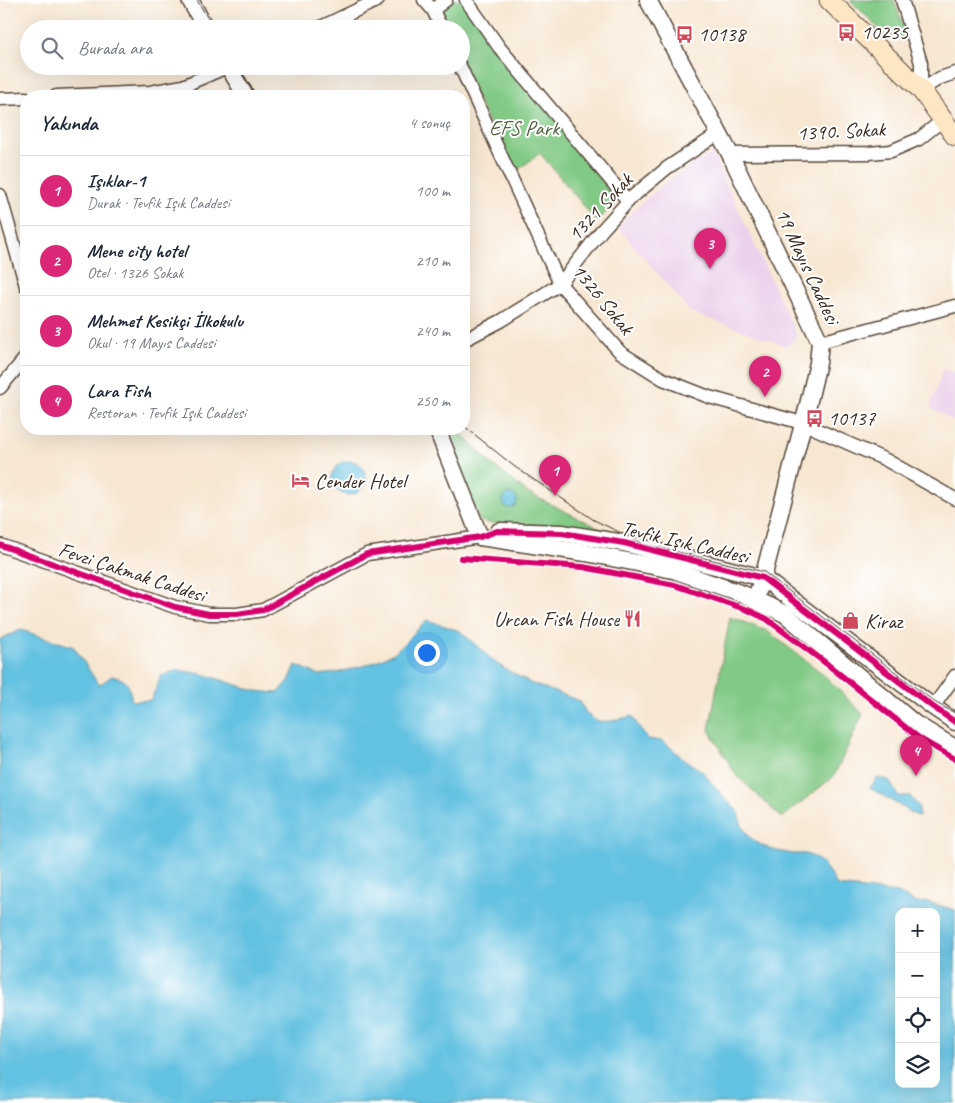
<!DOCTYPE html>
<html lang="tr">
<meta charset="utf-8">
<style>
:root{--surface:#fff;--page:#f2f2f3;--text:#1f2937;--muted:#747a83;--line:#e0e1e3;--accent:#db2777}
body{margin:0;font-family:Caveat,sans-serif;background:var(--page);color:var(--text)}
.controls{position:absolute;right:15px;bottom:15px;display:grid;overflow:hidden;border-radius:10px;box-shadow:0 5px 20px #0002}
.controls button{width:45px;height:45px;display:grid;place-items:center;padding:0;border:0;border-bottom:1px solid var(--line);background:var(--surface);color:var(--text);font:25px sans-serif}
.you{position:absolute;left:426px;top:652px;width:18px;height:18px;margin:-12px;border:4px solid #fff;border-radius:50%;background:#1a73e8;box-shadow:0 0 0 8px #1a73e833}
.badge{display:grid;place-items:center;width:32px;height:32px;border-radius:50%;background:var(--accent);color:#fff;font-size:16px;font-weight:700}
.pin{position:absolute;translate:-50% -41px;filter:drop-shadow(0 1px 2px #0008)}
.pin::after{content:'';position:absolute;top:26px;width:18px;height:15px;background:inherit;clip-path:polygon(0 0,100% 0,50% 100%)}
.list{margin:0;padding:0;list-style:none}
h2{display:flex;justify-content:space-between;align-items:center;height:65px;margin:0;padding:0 20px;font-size:21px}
h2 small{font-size:16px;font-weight:400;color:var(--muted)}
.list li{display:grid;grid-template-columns:32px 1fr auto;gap:15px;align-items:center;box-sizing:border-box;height:70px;padding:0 20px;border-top:1px solid var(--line)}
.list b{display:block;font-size:19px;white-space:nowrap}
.list p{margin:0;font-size:16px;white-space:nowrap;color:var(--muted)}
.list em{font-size:16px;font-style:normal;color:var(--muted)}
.icon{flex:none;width:28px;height:28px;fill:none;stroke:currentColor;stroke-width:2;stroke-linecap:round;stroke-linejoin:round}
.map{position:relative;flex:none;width:955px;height:1103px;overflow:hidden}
.search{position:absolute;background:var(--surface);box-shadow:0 5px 20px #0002;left:20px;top:20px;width:450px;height:55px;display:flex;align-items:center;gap:12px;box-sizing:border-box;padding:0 18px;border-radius:28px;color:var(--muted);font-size:19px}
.panel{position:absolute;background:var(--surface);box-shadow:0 5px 20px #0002;left:20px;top:90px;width:450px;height:345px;border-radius:20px}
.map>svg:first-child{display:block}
</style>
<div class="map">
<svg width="955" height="1103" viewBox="0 0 955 1103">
<rect width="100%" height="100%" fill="#fff"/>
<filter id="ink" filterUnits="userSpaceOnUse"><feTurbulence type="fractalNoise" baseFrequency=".02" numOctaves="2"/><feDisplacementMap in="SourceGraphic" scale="10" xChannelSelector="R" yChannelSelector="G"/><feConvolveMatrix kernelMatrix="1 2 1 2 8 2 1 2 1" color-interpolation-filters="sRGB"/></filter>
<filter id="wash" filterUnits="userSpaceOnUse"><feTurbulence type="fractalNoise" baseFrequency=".0096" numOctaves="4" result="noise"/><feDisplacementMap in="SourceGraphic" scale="20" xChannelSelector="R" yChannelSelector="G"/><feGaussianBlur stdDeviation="1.12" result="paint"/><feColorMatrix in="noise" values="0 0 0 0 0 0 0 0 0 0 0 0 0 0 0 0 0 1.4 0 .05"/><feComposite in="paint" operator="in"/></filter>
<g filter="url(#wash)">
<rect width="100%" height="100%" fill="#f7e7d2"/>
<g fill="#ebd1eb">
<path d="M 712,153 L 797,336 L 787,346 L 690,312 L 618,227 L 636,208 L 670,179 Z"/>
<path d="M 943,369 L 955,373 L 955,422 L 930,407 Z"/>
</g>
<g fill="#81c985" stroke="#5e7a52">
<path d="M 449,0 L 463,0 L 617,200 L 597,222 L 540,153 L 514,173 L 461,66 L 461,29 L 445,29 L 436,8 Z"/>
<path d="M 850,0 L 894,0 L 904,28 L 903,37 L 887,37 Z"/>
<path d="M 443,429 L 457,429 L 488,461 L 528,493 L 605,531 L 568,526 L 488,523 L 479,520 Z"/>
<path d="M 730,617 L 767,631 L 822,673 L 863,714 L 834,776 L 782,818 L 736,775 L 709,730 Z"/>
</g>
<g fill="#63c1e1" stroke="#4f7680" fill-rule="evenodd">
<circle cx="349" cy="478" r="17"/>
<circle cx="510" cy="501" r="7"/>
<path d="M 427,620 L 460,631 L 497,664 L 530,683 L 580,701 C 591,729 607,722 632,716 L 647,739 L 663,741 L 685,760 L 702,771 L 727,801 L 738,811 C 742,842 766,850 794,854 C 799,854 805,853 809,855 C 824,860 829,873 837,886 L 898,893 L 916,903 L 927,902 L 955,910 L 955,1103 L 0,1103 L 0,639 L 21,630 L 74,647 L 99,685 L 112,676 C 128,679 129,685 132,701 L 151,700 L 161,676 L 177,670 L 203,674 L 256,691 L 278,693 L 289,681 L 296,665 L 319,675 L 341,672 L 369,664 L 394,653 ZM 899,912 L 936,912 L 936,1084 L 899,1084 Z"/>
<path d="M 877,778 L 889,780 L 898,796 L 910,796 L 919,807 L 919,817 L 870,788 Z"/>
</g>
</g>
<g filter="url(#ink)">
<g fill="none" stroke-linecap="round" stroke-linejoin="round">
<defs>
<g id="minor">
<path d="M 424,0 L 433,10 L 442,29"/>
<path d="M 466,0 L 499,47 L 628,201"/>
<path d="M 902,0 L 921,63 L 921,90"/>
<path d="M 433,10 L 446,0"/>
<path d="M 317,29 L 378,0"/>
<path d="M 460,66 L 560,284 L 620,352 L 663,379 L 709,397 L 802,423 L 886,460 L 955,499"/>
<path d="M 921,90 L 940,78 L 955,73"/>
<path d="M 56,96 L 150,92 L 183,86 L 229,66"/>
<path d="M 0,99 L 26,98"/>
<path d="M 730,154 L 869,153 L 891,151 L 919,139 L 944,119"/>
<path d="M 0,195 L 26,286"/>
<path d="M 464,340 L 501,321 L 560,284 L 602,230 L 631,198 L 667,168 L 718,134"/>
<path d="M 820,342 L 955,306"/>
<path d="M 0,388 L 26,357"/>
<path d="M 0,545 L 175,607 L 209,614 L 237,614 L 263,610 L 367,554 L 480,537"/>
<path d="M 933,707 L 955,676"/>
</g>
<g id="tertiary">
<path d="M 190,0 L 206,29"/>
<path d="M 648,0 L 730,154 L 820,342 L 818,363 L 807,409 L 763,578 L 755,599"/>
<path d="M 228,66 L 246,96"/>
<path d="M 437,429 L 480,537"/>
<path d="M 499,531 L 562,533 L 624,543 L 763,578 L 933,707 L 955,722"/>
<path d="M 480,537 L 586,553 L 673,570 L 743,594 L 785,614 L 914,723 L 955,748"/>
</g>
<path id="secondary" d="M 829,0 L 921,90 L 955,136"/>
</defs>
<use href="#minor" stroke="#574639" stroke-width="15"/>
<use href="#tertiary" stroke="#574639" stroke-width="19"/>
<use href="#secondary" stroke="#574639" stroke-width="21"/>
<use href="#minor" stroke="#fff" stroke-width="12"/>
<use href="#tertiary" stroke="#fff" stroke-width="16"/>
<use href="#secondary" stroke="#fce6c4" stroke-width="19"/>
<g stroke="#3b2a1e" stroke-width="1">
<path d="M 197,0 L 214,29"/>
<path d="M 237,66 L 255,96"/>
<path d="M 464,426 L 515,467 L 594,520 L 644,544 L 764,572 L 936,703 L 955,713"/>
</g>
<defs>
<g id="cycleway">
<path d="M 0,545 L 175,607 L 209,614 L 237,614 L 263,610 L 367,554 L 480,537 L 497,531 L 562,533 L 624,543 L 763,578 L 933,707 L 955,722"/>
<path d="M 461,558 L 583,567 L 675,585 L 748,610 L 767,619 L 827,664 L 920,739 L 955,759"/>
</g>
</defs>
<use href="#cycleway" stroke="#fff" stroke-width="9"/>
<use href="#cycleway" stroke="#d6006c" stroke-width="6"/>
</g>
</g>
<defs>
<symbol id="bus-bare" viewBox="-9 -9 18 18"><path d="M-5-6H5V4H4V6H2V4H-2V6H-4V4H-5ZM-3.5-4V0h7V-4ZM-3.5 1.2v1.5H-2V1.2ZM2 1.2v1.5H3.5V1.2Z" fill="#d1495b" stroke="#fff" stroke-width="2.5" paint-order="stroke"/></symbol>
<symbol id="hotel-bare" viewBox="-9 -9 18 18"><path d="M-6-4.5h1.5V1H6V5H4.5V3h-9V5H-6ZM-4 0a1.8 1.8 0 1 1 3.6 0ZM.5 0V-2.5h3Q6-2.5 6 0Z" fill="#d1495b" stroke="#fff" stroke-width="2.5" paint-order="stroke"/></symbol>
<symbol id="restaurant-bare" viewBox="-9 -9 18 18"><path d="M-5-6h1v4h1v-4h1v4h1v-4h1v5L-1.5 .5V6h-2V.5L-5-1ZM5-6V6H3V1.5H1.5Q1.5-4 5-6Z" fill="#d1495b" stroke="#fff" stroke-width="2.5" paint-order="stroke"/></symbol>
<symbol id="shop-bare" viewBox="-9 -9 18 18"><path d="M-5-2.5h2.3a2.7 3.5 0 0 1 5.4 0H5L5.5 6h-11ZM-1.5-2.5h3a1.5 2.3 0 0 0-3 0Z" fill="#d1495b" stroke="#fff" stroke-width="2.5" paint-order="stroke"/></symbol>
</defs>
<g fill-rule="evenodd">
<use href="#bus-bare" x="834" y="20" width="25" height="25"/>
<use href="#bus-bare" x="672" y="22" width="25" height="25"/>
<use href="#bus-bare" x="802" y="406" width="25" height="25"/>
<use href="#hotel-bare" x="288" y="468" width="25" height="25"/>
<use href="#restaurant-bare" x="620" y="606" width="25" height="25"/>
<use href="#shop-bare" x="838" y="608" width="25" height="25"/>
</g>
<g text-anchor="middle" stroke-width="4" stroke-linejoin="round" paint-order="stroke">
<g font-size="21" fill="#3b2a1e" stroke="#fff" text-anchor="start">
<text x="861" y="39">10235</text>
<text x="698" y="41">10138</text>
<text x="828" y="425">10137</text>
<text x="315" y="488">Cender Hotel</text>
<text x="619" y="626" text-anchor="end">Urcan Fish House</text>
<text x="865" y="628">Kiraz</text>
</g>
<g font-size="21" fill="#546242" stroke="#fff">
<text x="524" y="135">EFS Park</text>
</g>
<g font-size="21" fill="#3b2a1e" stroke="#fff">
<text transform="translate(841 131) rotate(-3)" y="7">1390. Sokak</text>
<text transform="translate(600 207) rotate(-47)" y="7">1321 Sokak</text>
<text transform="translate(808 266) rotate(65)" y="7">19 Mayıs Caddesi</text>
<text transform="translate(603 299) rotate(51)" y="7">1326 Sokak</text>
<text transform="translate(685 542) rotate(13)" y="7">Tevfik Işık Caddesi</text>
<text transform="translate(132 572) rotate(18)" y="7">Fevzi Çakmak Caddesi</text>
</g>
</g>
</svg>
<div class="controls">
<button>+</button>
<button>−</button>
<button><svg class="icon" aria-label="locate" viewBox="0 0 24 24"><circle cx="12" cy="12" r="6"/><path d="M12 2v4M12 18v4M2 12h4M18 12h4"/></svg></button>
<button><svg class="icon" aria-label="layers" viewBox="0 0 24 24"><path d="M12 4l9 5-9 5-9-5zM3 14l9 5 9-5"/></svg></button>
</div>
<div class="you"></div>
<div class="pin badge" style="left:555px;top:496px">1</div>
<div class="pin badge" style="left:765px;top:397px">2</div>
<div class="pin badge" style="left:710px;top:269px">3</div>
<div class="pin badge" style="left:916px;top:776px">4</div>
<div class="search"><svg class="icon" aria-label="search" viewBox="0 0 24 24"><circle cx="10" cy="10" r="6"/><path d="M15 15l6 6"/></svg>Burada ara</div>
<section class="panel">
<h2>Yakında<small>4 sonuç</small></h2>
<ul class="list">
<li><span class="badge">1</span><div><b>Işıklar-1</b><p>Durak · Tevfik Işık Caddesi</p></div><em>100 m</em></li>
<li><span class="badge">2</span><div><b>Mene city hotel</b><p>Otel · 1326 Sokak</p></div><em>210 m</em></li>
<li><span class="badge">3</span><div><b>Mehmet Kesikçi İlkokulu</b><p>Okul · 19 Mayıs Caddesi</p></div><em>240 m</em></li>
<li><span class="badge">4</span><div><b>Lara Fish</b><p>Restoran · Tevfik Işık Caddesi</p></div><em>250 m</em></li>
</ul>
</section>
</div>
